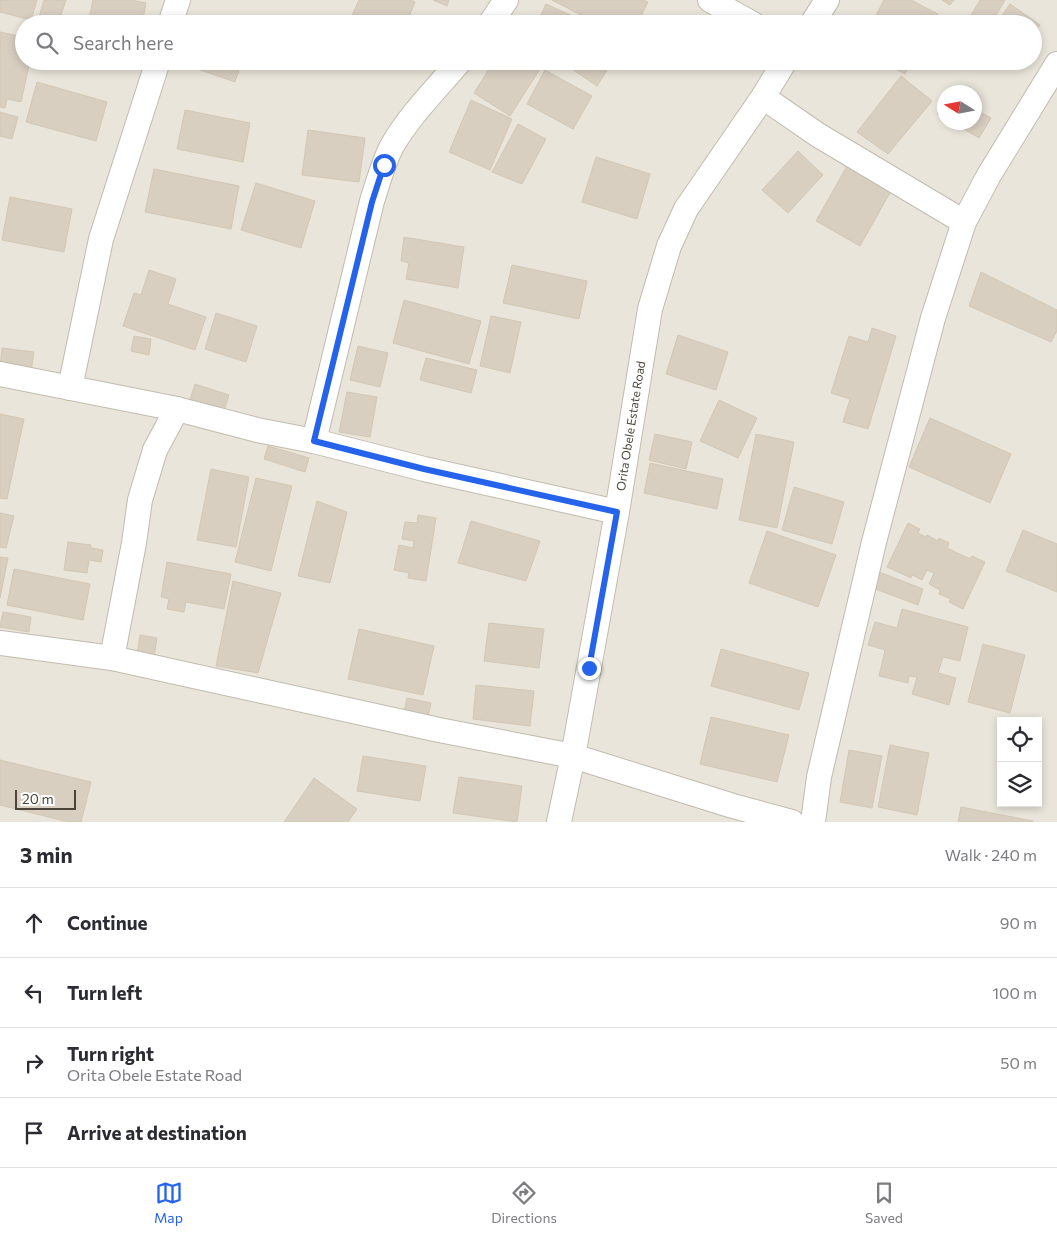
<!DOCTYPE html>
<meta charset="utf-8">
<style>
:root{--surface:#fff;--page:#f2f2f3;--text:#2b2b33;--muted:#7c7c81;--line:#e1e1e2;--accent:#2563eb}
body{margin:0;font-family:Commissioner,sans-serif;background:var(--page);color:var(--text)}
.controls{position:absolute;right:15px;bottom:15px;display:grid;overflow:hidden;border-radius:0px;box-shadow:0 2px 8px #0003}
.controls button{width:45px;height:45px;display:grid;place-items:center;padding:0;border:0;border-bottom:1px solid var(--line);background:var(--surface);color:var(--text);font:25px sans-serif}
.compass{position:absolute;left:937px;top:85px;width:45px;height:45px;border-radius:50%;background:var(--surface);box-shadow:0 2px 8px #0003;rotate:281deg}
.scale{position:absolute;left:15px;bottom:12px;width:61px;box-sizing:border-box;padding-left:5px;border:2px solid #4b4439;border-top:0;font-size:14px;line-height:18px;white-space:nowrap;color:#4b4439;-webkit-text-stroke:4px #fff;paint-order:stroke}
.stop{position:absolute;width:15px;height:15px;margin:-11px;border:4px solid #2563eb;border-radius:50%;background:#fff}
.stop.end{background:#2563eb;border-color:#fff;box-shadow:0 1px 5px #0008}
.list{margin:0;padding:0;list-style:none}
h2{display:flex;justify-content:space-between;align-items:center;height:65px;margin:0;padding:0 20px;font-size:21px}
h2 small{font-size:16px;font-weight:400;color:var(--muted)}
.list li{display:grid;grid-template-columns:32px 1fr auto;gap:15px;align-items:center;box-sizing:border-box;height:70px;padding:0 20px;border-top:1px solid var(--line)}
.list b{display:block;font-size:19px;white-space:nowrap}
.list p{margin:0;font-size:16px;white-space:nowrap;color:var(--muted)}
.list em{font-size:16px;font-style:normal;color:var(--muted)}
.icon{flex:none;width:28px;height:28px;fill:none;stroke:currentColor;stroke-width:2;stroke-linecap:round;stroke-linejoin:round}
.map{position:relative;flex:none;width:1057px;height:822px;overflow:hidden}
.search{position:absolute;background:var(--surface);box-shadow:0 2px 8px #0003;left:15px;right:15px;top:15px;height:55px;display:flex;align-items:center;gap:12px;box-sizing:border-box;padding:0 18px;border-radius:28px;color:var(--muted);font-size:19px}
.sheet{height:345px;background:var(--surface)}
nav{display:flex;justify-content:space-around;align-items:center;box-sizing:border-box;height:70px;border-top:1px solid var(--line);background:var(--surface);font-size:14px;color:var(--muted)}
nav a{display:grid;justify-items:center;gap:2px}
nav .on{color:var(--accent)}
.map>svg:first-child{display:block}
</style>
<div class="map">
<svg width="1057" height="822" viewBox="0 0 1057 822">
<rect width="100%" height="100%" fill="#f6f3ec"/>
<path fill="#eae5da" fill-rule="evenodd" d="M 0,0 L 1057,0 L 1057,822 L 0,822 ZM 24,24 L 1033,24 L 1033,61 L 24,61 ZM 944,92 L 974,92 L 974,122 L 944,122 ZM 1001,721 L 1038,721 L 1038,803 L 1001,803 Z"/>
<g fill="#d8cfc1" stroke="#d3c7b4">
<path d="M 0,0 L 37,0 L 31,20 L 0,12 Z"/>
<path d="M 44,0 L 66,0 L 58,24 L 37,24 Z"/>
<path d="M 93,0 L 131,0 L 146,3 L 142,24 L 88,24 Z"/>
<path d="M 359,0 L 411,0 L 415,2 L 406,24 L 348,24 Z"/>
<path d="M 433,0 L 449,0 L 447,6 Z"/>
<path d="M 552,0 L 643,0 L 648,2 L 637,24 L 598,24 Z"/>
<path d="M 884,0 L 911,0 L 938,14 L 933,24 L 878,24 L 873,21 Z"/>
<path d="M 942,0 L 954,0 L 950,5 Z"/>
<path d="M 980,0 L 1005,0 L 991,24 L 969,24 L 967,22 Z"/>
<path d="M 546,4 L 577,18 L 574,24 L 544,24 L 538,21 Z"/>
<path d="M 1010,4 L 1040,25 L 1033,34 L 1033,24 L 996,24 Z"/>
<path d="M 521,19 L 529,24 L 518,24 Z"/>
<path d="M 0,32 L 24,37 L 24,61 L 30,61 L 21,102 L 7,99 L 5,108 L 0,107 Z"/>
<path d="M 191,61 L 242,61 L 235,82 L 189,66 Z"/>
<path d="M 494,61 L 545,61 L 510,116 L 474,93 Z"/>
<path d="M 560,61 L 613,61 L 597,86 Z"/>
<path d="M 880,61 L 911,61 L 905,74 Z"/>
<path d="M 1004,61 L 1014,61 L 1011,66 Z"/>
<path d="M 545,70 L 592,96 L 573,129 L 527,104 Z"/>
<path d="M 901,76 L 932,101 L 888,154 L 857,132 Z"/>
<path d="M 37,82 L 107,102 L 96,141 L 26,122 Z"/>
<path d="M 471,100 L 512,119 L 490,170 L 449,152 Z"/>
<path d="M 944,101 L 944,118 L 937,114 Z"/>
<path d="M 974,109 L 991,118 L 979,138 L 952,122 L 974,122 Z"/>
<path d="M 185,110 L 250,123 L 243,162 L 177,149 Z"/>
<path d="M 0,112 L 18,117 L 12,139 L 0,136 Z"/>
<path d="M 518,124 L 546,139 L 522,184 L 492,172 Z"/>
<path d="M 308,130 L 365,138 L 359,182 L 302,175 Z"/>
<path d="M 798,151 L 823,175 L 788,213 L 762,190 Z"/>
<path d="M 596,157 L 650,174 L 637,219 L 582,202 Z"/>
<path d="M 847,166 L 891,191 L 860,246 L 816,221 Z"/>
<path d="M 154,169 L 239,186 L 231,229 L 145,212 Z"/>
<path d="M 256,183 L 315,201 L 301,248 L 241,230 Z"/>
<path d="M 10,197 L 72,209 L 64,252 L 2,240 Z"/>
<path d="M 404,237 L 464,247 L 458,288 L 406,279 L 409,263 L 401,261 Z"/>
<path d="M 512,265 L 587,281 L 579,319 L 503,303 Z"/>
<path d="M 149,270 L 176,279 L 168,304 L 206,317 L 195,350 L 123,326 L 134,293 L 141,295 Z"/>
<path d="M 981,272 L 1057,310 L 1057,331 L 1051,342 L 969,306 Z"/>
<path d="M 404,300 L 481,321 L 469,364 L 393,343 Z"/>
<path d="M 216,313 L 257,326 L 246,362 L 205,349 Z"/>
<path d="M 491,316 L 521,322 L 510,373 L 480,366 Z"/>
<path d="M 872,328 L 896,336 L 868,429 L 843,422 L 850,399 L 831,393 L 849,336 L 868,342 Z"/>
<path d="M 678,335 L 728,352 L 716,390 L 666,374 Z"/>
<path d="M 134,336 L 151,339 L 149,355 L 131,351 Z"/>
<path d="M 358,346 L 388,353 L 380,387 L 350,380 Z"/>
<path d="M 2,348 L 34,352 L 31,371 L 0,367 Z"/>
<path d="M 426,358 L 477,370 L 471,393 L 420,380 Z"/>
<path d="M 195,384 L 229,395 L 223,414 L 189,403 Z"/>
<path d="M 347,392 L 377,397 L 370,437 L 339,432 Z"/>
<path d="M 719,400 L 757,418 L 738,458 L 700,441 Z"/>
<path d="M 0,414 L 24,419 L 7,499 L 0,498 Z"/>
<path d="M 930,418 L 1011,454 L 990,503 L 909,467 Z"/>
<path d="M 655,434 L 692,442 L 686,469 L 649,460 Z"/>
<path d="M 756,434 L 794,442 L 777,528 L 739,520 Z"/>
<path d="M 268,446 L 309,458 L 305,472 L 264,459 Z"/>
<path d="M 650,463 L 723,479 L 717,509 L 644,493 Z"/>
<path d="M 211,469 L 249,477 L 236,547 L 197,540 Z"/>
<path d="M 256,478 L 292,486 L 271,571 L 235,562 Z"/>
<path d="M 794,487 L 844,502 L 832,544 L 782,530 Z"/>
<path d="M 317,501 L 347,512 L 330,583 L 298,576 Z"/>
<path d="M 0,513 L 14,516 L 6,548 L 0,547 Z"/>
<path d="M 418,515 L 436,518 L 426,581 L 408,578 L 409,573 L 394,570 L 399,545 L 413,548 L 414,541 L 402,539 L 405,522 L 417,523 Z"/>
<path d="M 471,521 L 540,541 L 526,581 L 458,563 Z"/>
<path d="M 908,523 L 920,529 L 918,533 L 926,537 L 927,535 L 938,541 L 939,538 L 949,543 L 947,548 L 970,559 L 972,556 L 985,562 L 963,609 L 949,602 L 951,599 L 939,594 L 940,590 L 929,584 L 934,573 L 927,570 L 922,580 L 912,575 L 911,578 L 887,567 Z"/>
<path d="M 1023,530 L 1057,544 L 1057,592 L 1006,571 Z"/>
<path d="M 767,531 L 836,555 L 818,607 L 749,583 Z"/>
<path d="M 68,542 L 91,545 L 91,548 L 103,550 L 101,562 L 89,560 L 87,573 L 64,570 Z"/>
<path d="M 0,557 L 8,558 L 0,598 Z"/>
<path d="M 167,562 L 231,574 L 224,609 L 186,602 L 184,612 L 167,609 L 169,599 L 161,597 Z"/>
<path d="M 14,569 L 90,584 L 83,620 L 7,605 Z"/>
<path d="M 879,572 L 923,589 L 918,605 L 873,588 Z"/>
<path d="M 233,581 L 281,593 L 258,673 L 216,666 Z"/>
<path d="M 902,609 L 968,627 L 960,661 L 943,657 L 938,673 L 956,678 L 949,705 L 912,694 L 917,677 L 909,676 L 908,683 L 879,676 L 885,650 L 868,645 L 875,622 L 897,628 Z"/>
<path d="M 3,612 L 31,617 L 29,632 L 0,627 Z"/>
<path d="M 489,623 L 544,629 L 539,668 L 484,661 Z"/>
<path d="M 359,629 L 434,646 L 423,695 L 348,679 Z"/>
<path d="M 140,635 L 157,638 L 154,657 L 137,654 Z"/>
<path d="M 983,644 L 1025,655 L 1010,713 L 968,702 Z"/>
<path d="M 721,649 L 809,673 L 799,710 L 711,686 Z"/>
<path d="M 476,685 L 534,691 L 530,726 L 473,719 Z"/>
<path d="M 407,698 L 431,703 L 427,721 L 403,716 Z"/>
<path d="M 711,717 L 789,735 L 777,782 L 700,764 Z"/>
<path d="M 890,745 L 929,753 L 917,815 L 878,807 Z"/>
<path d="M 849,750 L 882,756 L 872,808 L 840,802 Z"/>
<path d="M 363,756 L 426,766 L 420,801 L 357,791 Z"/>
<path d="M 0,760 L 91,782 L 81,822 L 69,822 L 0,805 Z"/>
<path d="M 459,777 L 522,786 L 517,822 L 453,813 Z"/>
<path d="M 314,778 L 357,809 L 348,822 L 284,822 Z"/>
<path d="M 961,807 L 1033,821 L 1033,822 L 958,822 Z"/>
</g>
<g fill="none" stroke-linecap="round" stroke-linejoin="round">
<defs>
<g id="minor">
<path d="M 710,0 L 753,24"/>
<path d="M 170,24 L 178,0"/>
<path d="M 490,24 L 506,0"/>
<path d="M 812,24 L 827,0"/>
<path d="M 763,97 L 818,135 L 964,222"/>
<path d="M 0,374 L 177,409 L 257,430 L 314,441 L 424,469 L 617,512"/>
<path d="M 70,388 L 101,239 L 158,61"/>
<path d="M 314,441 L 372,201 C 378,183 383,163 392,146 C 408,117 438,87 460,61"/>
<path d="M 0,643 L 112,658 L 439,730 L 573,756 L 733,806 L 792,822"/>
<path d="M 112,658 L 134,543 L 140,500 L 155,450 L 177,409"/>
<path d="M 559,822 L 573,756 L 617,512 L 650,309 L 669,246 L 686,209 L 763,97 L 785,61"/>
<path d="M 813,822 L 819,777 L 874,542 L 933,318 L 964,222 L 989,175 L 1057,64"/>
</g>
</defs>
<use href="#minor" stroke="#c2bbae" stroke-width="26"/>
<use href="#minor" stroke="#fff" stroke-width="24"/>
</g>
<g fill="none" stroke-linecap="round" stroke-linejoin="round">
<path stroke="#2563eb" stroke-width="6" d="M 384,165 L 372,202 L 314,441 L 424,469 L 617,512 L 589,668"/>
</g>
<g text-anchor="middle" stroke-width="5" stroke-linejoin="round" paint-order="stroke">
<g font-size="12" fill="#4b4439" stroke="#fff">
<text transform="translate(631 426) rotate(-81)" y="4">Orita Obele Estate Road</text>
</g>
</g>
</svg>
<div class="controls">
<button><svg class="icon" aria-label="locate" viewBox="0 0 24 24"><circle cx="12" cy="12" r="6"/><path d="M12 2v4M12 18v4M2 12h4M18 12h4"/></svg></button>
<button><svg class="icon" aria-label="layers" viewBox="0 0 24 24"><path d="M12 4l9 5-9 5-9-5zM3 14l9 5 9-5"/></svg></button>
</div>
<svg class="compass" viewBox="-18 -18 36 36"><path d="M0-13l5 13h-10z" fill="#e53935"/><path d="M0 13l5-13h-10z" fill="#7c7c81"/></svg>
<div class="scale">20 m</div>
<div class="stop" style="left:384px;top:165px"></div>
<div class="stop end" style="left:589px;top:668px"></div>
<div class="search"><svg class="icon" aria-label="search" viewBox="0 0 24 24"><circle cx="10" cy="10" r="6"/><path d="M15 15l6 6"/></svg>Search here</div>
</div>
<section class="sheet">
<h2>3 min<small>Walk · 240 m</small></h2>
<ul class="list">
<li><svg class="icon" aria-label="ahead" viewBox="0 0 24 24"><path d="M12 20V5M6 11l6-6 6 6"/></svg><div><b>Continue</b></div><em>90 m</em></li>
<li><svg class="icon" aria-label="left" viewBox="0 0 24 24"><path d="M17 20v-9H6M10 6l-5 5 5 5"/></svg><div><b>Turn left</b></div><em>100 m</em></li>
<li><svg class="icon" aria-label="right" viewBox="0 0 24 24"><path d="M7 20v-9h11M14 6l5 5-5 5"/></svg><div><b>Turn right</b><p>Orita Obele Estate Road</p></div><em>50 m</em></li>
<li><svg class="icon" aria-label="arrive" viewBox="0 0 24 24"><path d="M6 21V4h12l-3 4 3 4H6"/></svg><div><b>Arrive at destination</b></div></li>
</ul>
</section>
<nav>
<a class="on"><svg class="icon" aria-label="map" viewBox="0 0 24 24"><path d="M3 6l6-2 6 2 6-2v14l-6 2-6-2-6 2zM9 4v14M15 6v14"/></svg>Map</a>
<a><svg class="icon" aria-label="directions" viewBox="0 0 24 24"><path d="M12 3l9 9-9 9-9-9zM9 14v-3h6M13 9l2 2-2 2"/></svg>Directions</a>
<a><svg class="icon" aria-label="saved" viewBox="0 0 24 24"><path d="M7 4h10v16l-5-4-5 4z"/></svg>Saved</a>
</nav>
